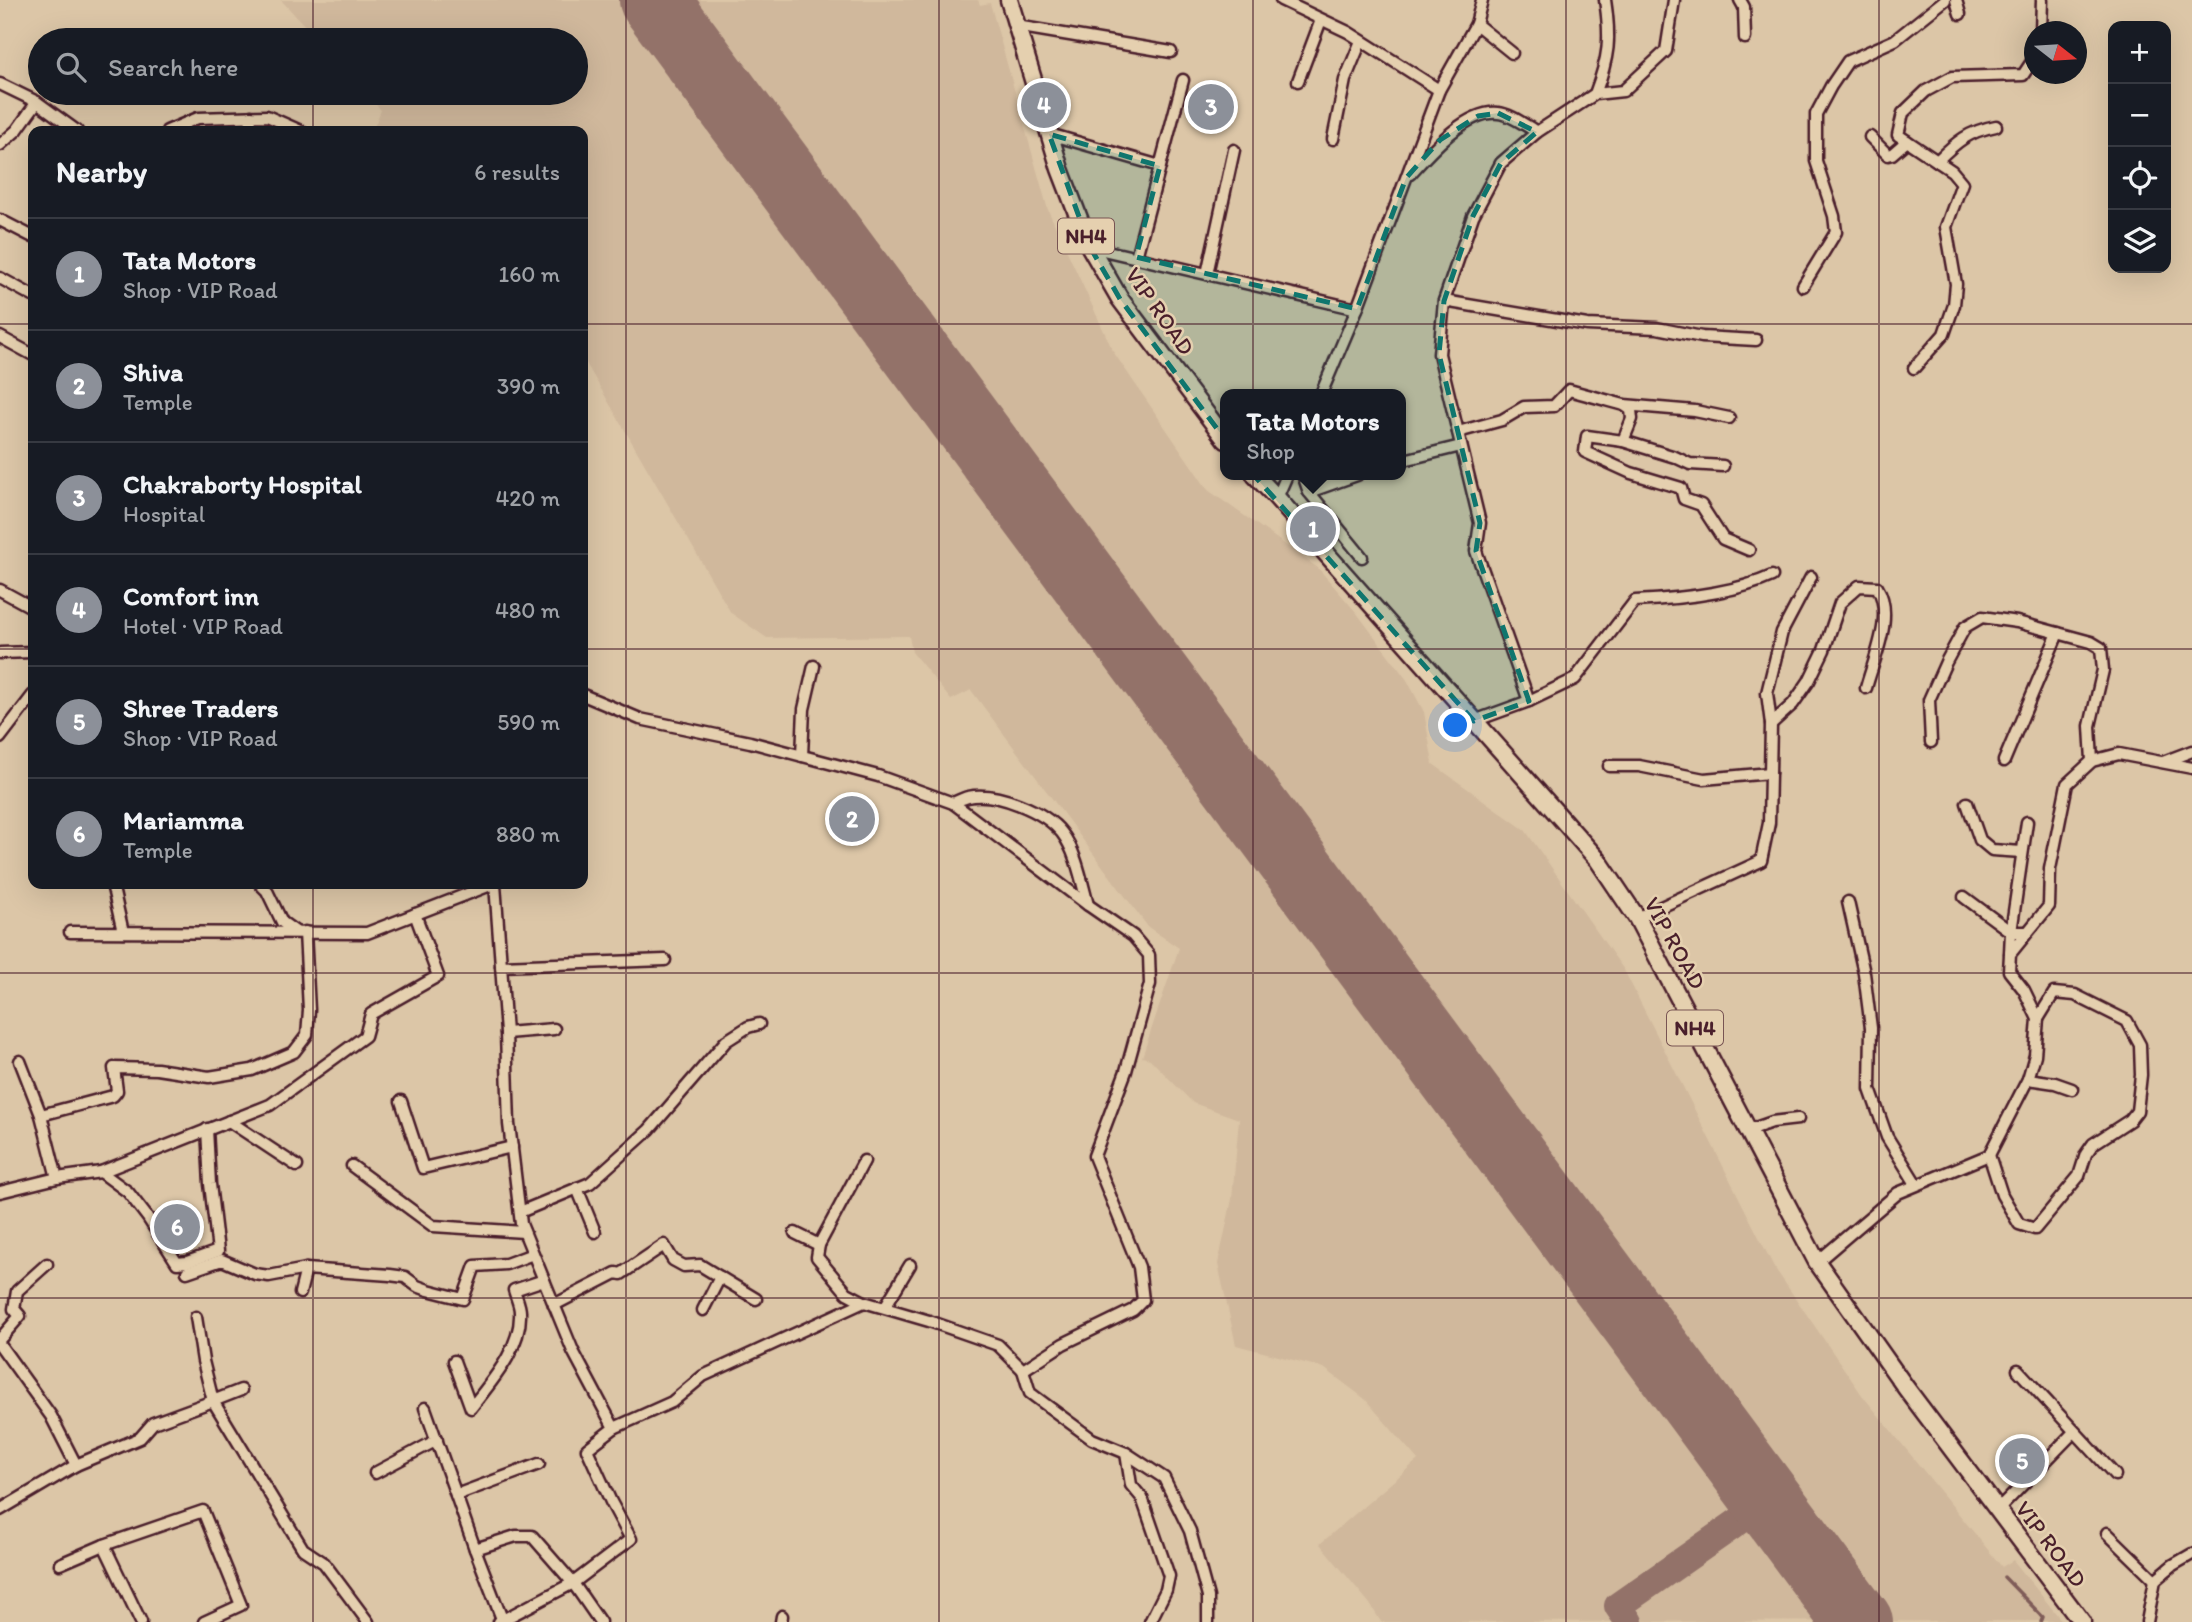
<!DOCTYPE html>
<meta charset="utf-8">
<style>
:root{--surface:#171b24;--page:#242831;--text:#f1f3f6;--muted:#9ea1a6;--line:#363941;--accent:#8c9099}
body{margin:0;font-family:Itim,sans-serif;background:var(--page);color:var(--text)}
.controls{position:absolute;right:21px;top:21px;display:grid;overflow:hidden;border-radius:14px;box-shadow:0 7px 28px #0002}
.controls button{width:63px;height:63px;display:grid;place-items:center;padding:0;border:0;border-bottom:2px solid var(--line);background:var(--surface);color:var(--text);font:35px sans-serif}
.compass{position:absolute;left:2024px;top:21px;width:63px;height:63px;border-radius:50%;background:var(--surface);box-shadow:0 7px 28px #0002;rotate:107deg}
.you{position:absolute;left:1456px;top:726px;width:24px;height:24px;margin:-18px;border:5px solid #fff;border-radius:50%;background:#1a73e8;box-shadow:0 0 0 10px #1a73e833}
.badge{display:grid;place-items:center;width:46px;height:46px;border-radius:50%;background:var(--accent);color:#fff;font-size:23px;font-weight:700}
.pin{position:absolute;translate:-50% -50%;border:4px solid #fff;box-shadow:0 2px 7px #0006}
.popup{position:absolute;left:1220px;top:389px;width:186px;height:91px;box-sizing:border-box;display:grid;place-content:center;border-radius:14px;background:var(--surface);filter:drop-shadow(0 2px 5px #0005);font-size:23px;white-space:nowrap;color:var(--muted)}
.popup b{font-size:26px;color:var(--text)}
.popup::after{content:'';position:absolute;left:50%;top:100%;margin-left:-14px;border:14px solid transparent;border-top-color:var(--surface)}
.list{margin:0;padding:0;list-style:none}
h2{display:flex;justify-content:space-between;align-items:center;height:91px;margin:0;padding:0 28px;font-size:30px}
h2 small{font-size:23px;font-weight:400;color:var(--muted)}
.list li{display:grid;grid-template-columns:46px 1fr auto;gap:21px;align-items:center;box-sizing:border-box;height:112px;padding:0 28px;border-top:2px solid var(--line)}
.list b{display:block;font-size:26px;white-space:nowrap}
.list p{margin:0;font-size:23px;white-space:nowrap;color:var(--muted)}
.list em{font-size:23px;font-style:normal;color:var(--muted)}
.icon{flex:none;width:38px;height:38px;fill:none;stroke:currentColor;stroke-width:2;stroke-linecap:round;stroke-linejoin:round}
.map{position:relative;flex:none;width:2192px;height:1622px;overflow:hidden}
.search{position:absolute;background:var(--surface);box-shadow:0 7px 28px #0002;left:28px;top:28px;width:560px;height:77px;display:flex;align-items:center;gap:18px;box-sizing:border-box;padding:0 24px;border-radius:38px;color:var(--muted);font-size:26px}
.panel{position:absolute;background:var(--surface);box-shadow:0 7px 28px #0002;left:28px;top:126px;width:560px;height:763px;border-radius:14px}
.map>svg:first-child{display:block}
</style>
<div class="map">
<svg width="2192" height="1622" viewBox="0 0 2192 1622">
<rect width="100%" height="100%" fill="#dcc6a7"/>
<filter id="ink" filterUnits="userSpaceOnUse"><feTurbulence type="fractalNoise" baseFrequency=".0143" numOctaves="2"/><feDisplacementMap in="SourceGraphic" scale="14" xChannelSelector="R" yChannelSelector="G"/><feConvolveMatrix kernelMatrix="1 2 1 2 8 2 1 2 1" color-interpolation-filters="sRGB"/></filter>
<g filter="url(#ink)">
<path fill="#d0b89c" d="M 281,0 L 978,0 L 980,5 L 990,3 L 1048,210 L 1114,353 L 1208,490 L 1318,568 L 1356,612 L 1407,680 L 1424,712 L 1433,764 L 1525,830 L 1624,970 L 1774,1267 L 1862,1395 L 2002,1567 L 2013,1560 L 2062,1621 L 1381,1622 L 1370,1604 L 1320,1544 L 1418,1460 L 1365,1399 L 1324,1368 L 1236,1345 L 1218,1264 L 1232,1199 L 1239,1119 L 1193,1103 L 1150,1059 L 1142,1057 L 1179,948 L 1148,927 L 971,690 L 951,700 L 912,652 L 909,636 L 767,638 L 731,613 L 583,358 L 583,131 L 373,130 L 381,110 L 365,93 L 576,93 L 576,40 L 318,40 Z"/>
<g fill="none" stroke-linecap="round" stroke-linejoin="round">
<path stroke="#7f5c59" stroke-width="3.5" d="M 2004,1577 L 2043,1617 L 2041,1622"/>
<path stroke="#937269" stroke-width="28" d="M 1629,1622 L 1618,1606 L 1768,1501"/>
<path stroke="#937269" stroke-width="70" d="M 654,0 L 1858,1622"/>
<defs>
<g id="minor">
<path d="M 1281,0 L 1348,32 L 1439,90"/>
<path d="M 1740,0 L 1744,7 L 1745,38"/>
<path d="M 1956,0 L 1960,14"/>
<path d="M 1476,24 L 1512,53"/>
<path d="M 1016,26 L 1171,52"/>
<path d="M 2041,32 L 2042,0"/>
<path d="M 1298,81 L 1321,20"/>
<path d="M 0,84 L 37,102 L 77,131"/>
<path d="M 1595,94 C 1609,57 1611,39 1605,0"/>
<path d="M 167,131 L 198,118 L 267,116 L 301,131"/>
<path d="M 250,131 L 251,116"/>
<path d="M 1049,134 L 1160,166"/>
<path d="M 1870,137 L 1888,155 L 1892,154 L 1907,141"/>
<path d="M 1333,139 L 1345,80 L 1361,41"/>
<path d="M 0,145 L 17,130 L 37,102"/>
<path d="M 1937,161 C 1956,142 1969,131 1996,126"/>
<path d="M 1410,174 C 1430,152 1466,110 1498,113 C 1511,114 1526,126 1537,132"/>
<path d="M 0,220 L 33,237"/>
<path d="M 1090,247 L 1357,309"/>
<path d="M 1136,257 L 1183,80"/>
<path d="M 1207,274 L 1234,150"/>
<path d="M 0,278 L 33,296"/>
<path d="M 1803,286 L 1836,232 L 1834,216 L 1816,161 L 1816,114 L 1831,86 L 1848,61 L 1895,40 L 1945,0"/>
<path d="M 1444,301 L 1587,325 L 1657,328 L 1702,337 L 1756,340"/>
<path d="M 0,337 L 33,355"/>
<path d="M 1914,368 L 1944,334 L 1954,305 L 1956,284 L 1946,227 L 1962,183 L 1952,171 L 1898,135 L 1903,113 L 1926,91 L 1952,77 L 2023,75 L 2035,57"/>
<path d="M 1321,394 L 1357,309 L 1439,90 L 1476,24 L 1482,0"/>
<path d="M 1458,432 L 1502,420 L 1524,407 L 1554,406 L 1569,390 L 1624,405 L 1695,411 L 1729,418"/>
<path d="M 1623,441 L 1632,419 L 1631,410 L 1624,405"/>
<path d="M 1400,461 L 1461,446"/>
<path d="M 1723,466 L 1690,464 L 1675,457 L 1623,441 L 1587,436 L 1585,452 L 1631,473 L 1681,488 L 1684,499 L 1701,505 L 1723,539 L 1749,550"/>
<path d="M 1303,475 L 1309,492 L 1362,557"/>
<path d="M 1309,492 L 1357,475"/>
<path d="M 1277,498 L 1287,475"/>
<path d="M 0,590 L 33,608"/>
<path d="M 0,653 L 33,652"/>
<path d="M 583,695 L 640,719 L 750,742 L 878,776 L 953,803 L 1088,905 L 1133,936 L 1149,955 L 1150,984 L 1126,1071 L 1094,1156 L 1139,1267 L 1143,1300 L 1133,1310 L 1063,1344 L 1023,1370 L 1030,1393 L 1092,1439 L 1126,1453 L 1164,1478 L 1190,1531 L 1208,1597 L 1208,1622"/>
<path d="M 1529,701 L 1476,551 L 1480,523 L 1439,354 L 1444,301 L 1473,216 L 1501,163 L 1537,132 L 1595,94 L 1623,91 L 1666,51 L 1674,0"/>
<path d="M 1474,721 L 1529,701 L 1575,679 L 1635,601 C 1676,599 1735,593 1772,576"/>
<path d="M 1771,724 L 1793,704 L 1809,681 L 1824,650 L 1840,603 L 1859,586 L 1877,587 C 1895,615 1874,658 1866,688"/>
<path d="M 0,738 L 33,695"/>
<path d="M 1931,742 L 1929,700 L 1946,662 L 1965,627 L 1982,617 L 2017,622 L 2091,642 L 2101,648 L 2103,670 L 2090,726 L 2092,761"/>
<path d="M 802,756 L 804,709 L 814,666"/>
<path d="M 2004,761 L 2058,633"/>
<path d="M 2163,762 L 2192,751"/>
<path d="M 1609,766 L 1639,766 L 1704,779 L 1770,773"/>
<path d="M 953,803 C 958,801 963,798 968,797 C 996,791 1045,811 1062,833 C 1076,851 1082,883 1088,905"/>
<path d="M 1967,803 L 1980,840 L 1992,850 L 2022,852"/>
<path d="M 2027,822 L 2011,932 L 2027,932"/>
<path d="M 112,884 L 123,932"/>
<path d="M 260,884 L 267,891 L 282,922 L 296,932"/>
<path d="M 495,884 L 506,1033 L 509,1124 L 521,1224 L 573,1351 L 614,1428 L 587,1449 L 611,1502 L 631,1539 L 573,1583 L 532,1536 L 516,1536 L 475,1549 L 456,1495 L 539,1464"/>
<path d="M 1964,897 L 2011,932 L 2010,953"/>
<path d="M 1848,902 L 1864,973 L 1871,1028 L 1870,1089 L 1887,1137 L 1916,1184"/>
<path d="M 1637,918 L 1761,861 L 1769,823 L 1771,724 L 1767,693 L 1782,632 L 1811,577"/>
<path d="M 70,932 L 367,933 L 493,884"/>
<path d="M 501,966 L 665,960"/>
<path d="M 506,1033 L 554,1029"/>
<path d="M 20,1061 L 41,1115 L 57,1178"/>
<path d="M 2028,1079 L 2055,1083 L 2072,1089"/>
<path d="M 401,1101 L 423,1168 L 512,1147"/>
<path d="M 41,1115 L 113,1096 L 117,1091 L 114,1068 L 157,1069 L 209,1077 L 252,1070 L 294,1052 L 307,1035 L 309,1010 L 305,932"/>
<path d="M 229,1121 L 297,1166"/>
<path d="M 1749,1130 L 1772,1122 L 1798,1119"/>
<path d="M 1989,1155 L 2002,1195 L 2019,1224 L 2035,1229 L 2079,1176 L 2086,1154 L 2093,1144 L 2130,1120 L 2137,1111 L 2141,1075 L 2140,1045 L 2127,1021 L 2075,995 L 2054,993 L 2038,1019"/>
<path d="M 352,1166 L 433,1226 L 524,1232"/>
<path d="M 101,1172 L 128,1192 L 148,1218 L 177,1263 L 187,1262 L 218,1251 L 210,1184 L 207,1129"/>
<path d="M 577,1188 L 595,1232"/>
<path d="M 0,1192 L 57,1178 L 101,1172 L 270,1105 L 365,1036 L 371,1014 L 438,976 L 415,914"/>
<path d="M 520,1212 L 590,1183 L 649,1130 L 726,1041 L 748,1027 L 759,1024"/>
<path d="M 795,1233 L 819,1245"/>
<path d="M 1817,1262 L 1898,1193 L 1989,1155 L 2028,1079 L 2035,1055 L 2038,1019 L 2024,990 L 2009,971 L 2010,954 L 2049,906 L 2050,869 L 2067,784 L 2092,761 L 2119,754 L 2192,768"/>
<path d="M 187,1272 L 222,1260 L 255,1274 L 269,1276 L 306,1269 L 390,1275 L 405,1277 L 417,1286 L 428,1290 L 463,1299 L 475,1266 L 506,1264 L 533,1254"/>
<path d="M 300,1293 L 306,1269"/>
<path d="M 864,1302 L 847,1293 L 817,1257 L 819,1245 L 864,1161"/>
<path d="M 554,1305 L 616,1273 L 621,1274 L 664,1245 L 673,1260 L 684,1266 L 700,1265 L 756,1299"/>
<path d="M 885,1307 L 910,1265"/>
<path d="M 703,1310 L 720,1277"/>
<path d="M 196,1317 L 203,1361 L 213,1401 L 241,1390"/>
<path d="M 0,1339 L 20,1316 L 14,1309 L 17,1291 L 47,1264"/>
<path d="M 0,1345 L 51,1416 L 76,1465 L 140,1438 L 153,1423 L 213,1401 L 303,1549 L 324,1563 L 368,1622"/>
<path d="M 454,1361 L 471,1408 C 491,1382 522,1348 520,1312 C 520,1305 516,1297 514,1290 L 544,1280"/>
<path d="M 2018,1370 L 2115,1475"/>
<path d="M 425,1408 L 456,1495"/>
<path d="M 614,1428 L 672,1402 L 703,1376 L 864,1302 L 929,1321 L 998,1345 L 1023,1370"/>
<path d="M 1126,1453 L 1131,1485 L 1142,1498 L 1169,1576 L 1166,1590 L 1150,1622"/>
<path d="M 375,1473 L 437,1440"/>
<path d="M 0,1510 L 76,1465"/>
<path d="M 1998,1510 L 2074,1432"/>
<path d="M 2107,1533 L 2155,1580"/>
<path d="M 104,1545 L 141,1622"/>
<path d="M 475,1549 L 502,1619"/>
<path d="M 60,1564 L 104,1545 L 203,1511 L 241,1605 L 204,1622"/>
<path d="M 499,1622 L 573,1583 L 600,1622"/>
<path d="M 781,1622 L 782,1616"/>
<path d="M 2147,1622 L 2155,1580 L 2173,1565 L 2192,1554"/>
</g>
<g id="trunk">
<path d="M 1009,0 L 1060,169 L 1090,247 L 1120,299 L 1226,440"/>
<path d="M 1255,475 L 1277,498 L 1598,860 L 1637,918 L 1817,1262 L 1906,1388 L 2082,1622"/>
</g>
</defs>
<use href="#minor" stroke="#4a1f2b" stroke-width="15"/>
<use href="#trunk" stroke="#4a1f2b" stroke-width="21"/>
<use href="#minor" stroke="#e5d0af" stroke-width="10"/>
<use href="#trunk" stroke="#e5d0af" stroke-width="16"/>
</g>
</g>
<path fill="#0f766e" fill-opacity="0.2" stroke="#0f766e" stroke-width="5" stroke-dasharray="14 9" stroke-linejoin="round" d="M 1498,113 L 1537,132 L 1501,163 L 1473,216 L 1444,301 L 1439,354 L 1480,523 L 1476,551 L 1529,701 L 1474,721 L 1242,462 L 1120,299 L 1090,247 L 1049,134 L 1160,166 L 1136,257 L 1357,309 L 1406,178 L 1440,140 L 1478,116 Z"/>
<path fill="none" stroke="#4a1f2b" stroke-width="2" stroke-opacity="0.55" d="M 313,0 L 313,40M 626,0 L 626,1622M 939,0 L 939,1622M 1253,0 L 1253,1622M 1566,0 L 1566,1622M 1879,0 L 1879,1622M 313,93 L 313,131M 0,324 L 33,324M 583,324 L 2192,324M 0,649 L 33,649M 583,649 L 2192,649M 313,884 L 313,1622M 0,973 L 2192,973M 0,1298 L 2192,1298"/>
<g text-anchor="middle" stroke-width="5" stroke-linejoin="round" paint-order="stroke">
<g fill="#e5d0af" stroke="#785453" stroke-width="2">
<rect x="1058" y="218.5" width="56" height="35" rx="5"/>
<rect x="1667" y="1010.5" width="56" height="35" rx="5"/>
</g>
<g font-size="21" font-weight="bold" fill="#4a1f2b">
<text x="1086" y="243">NH4</text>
<text x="1695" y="1035">NH4</text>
</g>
<g font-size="23" fill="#4a1f2b" stroke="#e5d0af">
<text transform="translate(1160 311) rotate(55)" y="8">VIP ROAD</text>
<text transform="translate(1675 943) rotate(61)" y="8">VIP ROAD</text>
<text transform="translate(2051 1544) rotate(53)" y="8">VIP ROAD</text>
</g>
</g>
</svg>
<div class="controls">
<button>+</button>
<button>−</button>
<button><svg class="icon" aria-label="locate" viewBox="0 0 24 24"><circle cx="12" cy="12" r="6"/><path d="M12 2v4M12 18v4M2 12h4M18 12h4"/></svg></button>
<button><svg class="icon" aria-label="layers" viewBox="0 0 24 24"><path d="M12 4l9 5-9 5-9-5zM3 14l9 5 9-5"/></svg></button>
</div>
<svg class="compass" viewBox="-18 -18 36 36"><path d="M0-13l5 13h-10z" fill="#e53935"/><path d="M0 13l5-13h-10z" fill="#9ea1a6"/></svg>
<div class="you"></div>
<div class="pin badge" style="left:1313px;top:529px">1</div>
<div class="popup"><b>Tata Motors</b>Shop</div>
<div class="pin badge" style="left:852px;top:819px">2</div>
<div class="pin badge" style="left:1211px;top:107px">3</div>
<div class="pin badge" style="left:1044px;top:105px">4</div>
<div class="pin badge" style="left:2022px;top:1461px">5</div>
<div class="pin badge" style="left:177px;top:1227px">6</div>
<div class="search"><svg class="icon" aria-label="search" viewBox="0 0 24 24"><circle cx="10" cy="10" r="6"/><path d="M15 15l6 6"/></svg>Search here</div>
<section class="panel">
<h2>Nearby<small>6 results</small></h2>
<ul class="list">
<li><span class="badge">1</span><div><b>Tata Motors</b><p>Shop · VIP Road</p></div><em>160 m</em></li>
<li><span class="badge">2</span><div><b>Shiva</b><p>Temple</p></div><em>390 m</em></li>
<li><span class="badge">3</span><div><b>Chakraborty Hospital</b><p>Hospital</p></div><em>420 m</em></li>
<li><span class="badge">4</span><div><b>Comfort inn</b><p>Hotel · VIP Road</p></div><em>480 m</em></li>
<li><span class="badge">5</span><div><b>Shree Traders</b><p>Shop · VIP Road</p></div><em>590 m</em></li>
<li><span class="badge">6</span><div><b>Mariamma</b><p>Temple</p></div><em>880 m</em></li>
</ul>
</section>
</div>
